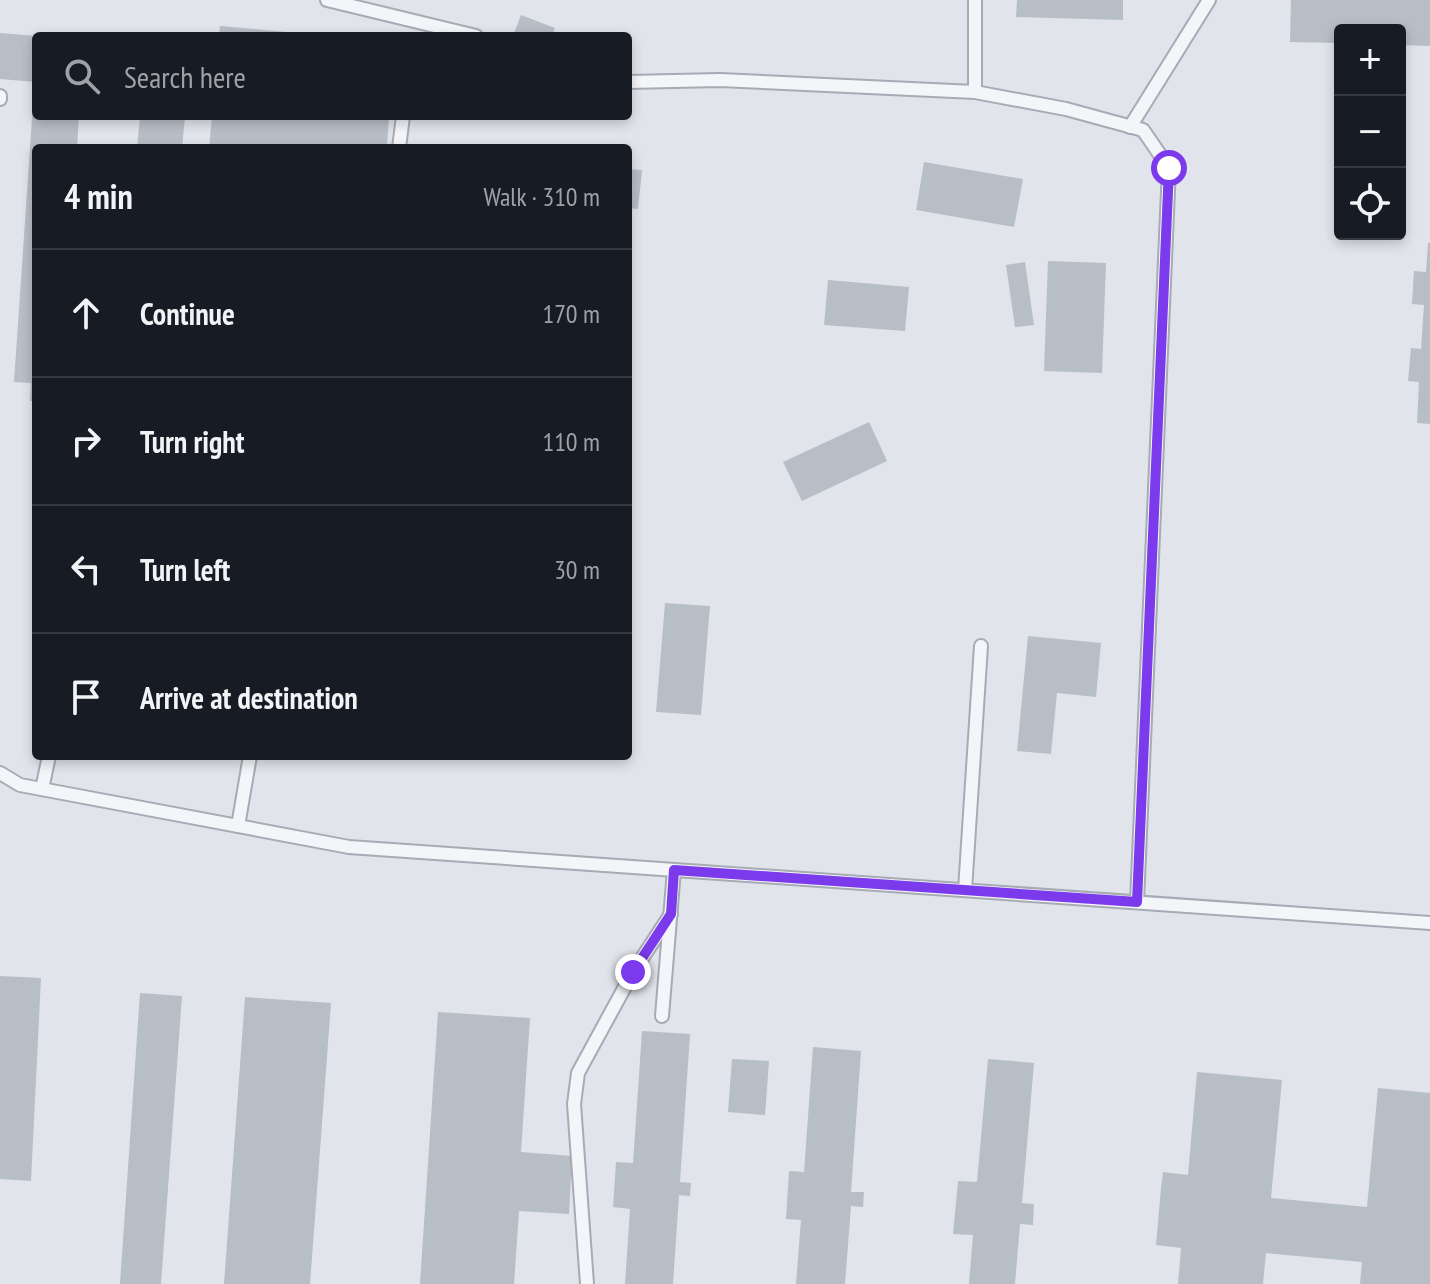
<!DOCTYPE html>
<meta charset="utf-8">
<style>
:root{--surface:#171b24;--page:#20242c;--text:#f1f3f6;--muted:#9ea1a6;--line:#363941}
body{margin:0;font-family:"PT Sans Narrow",sans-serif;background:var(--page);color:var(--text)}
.controls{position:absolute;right:24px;top:24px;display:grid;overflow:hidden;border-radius:8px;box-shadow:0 4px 12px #0003}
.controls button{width:72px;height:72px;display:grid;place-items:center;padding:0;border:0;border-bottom:2px solid var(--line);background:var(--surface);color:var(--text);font:40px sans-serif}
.stop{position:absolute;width:24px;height:24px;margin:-18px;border:6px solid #7c3aed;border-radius:50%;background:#fff}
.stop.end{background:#7c3aed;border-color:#fff;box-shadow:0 2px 8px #0008}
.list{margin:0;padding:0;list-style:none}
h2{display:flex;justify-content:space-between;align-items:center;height:104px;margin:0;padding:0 32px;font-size:34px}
h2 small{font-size:26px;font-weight:400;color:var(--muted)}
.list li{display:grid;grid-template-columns:52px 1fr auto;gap:24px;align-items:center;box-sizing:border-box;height:128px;padding:0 32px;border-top:2px solid var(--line)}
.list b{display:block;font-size:30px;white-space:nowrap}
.list em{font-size:26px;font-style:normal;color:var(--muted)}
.icon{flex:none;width:44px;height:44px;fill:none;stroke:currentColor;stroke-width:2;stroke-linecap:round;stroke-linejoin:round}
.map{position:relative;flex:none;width:1430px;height:1284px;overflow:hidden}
.search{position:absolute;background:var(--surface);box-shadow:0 4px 12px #0003;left:32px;top:32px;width:600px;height:88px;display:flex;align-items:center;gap:20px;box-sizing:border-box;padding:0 28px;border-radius:8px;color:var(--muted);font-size:30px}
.panel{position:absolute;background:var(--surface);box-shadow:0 4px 12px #0003;left:32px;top:144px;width:600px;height:616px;border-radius:8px}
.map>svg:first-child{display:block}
</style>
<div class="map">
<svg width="1430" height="1284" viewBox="0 0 1430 1284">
<rect width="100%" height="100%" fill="#e1e4ea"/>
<g fill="#b8bec6">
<path d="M 1017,0 L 1123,0 L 1123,20 L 1016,17 Z"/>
<path d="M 1291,0 L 1430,0 L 1430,46 L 1400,45 L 1400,30 L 1340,30 L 1340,43 L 1290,42 Z"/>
<path d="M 521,15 L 555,28 L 552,36 L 513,36 Z"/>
<path d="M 220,26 L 309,34 L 309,36 L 219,36 Z"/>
<path d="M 0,33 L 36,36 L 36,82 L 0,79 Z"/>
<path d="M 34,89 L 36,90 L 36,116 L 79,116 L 77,148 L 36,148 L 36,401 L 30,401 L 31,383 L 14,382 Z"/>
<path d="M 140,116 L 185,116 L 182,148 L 137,148 Z"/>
<path d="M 212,116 L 389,116 L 387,148 L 209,148 Z"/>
<path d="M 924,162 L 1023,179 L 1014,227 L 916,210 Z"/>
<path d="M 628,169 L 642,170 L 638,209 L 628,208 Z"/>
<path d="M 1428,243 L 1430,243 L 1430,424 L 1417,423 L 1419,382 L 1408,381 L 1411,348 L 1421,349 L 1424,305 L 1412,304 L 1414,271 L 1426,272 Z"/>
<path d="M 1048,261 L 1106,263 L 1102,373 L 1044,371 Z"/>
<path d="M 1025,262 L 1034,325 L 1015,327 L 1006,265 Z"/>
<path d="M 828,280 L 909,287 L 905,331 L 824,325 Z"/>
<path d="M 869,422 L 887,461 L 802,501 L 783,462 Z"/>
<path d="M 665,603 L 710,606 L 701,715 L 656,712 Z"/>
<path d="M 1028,636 L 1101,643 L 1096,697 L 1057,693 L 1051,754 L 1017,751 Z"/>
<path d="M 0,976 L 41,978 L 31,1181 L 0,1179 Z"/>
<path d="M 140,993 L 182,996 L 161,1284 L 120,1284 Z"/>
<path d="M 245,997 L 331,1003 L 310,1284 L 224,1284 Z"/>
<path d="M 438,1012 L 530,1018 L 521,1152 L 572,1156 L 569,1214 L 519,1211 L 514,1284 L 420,1284 Z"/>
<path d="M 642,1031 L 690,1034 L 680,1182 L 691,1183 L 690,1196 L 679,1195 L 673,1284 L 625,1284 L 630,1209 L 613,1207 L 616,1162 L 633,1163 Z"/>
<path d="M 813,1047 L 861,1051 L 851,1192 L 864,1192 L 863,1207 L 851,1206 L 845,1284 L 796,1284 L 801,1220 L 786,1219 L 789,1171 L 804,1172 Z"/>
<path d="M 732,1059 L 769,1061 L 765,1115 L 728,1112 Z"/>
<path d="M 988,1059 L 1034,1063 L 1022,1203 L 1034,1204 L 1033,1225 L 1020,1224 L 1015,1284 L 969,1284 L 973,1235 L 953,1234 L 958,1181 L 977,1182 Z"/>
<path d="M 1197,1072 L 1282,1080 L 1271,1198 L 1367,1207 L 1378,1088 L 1430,1093 L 1430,1284 L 1360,1284 L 1362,1262 L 1266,1253 L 1263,1284 L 1178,1284 L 1181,1248 L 1156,1245 L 1161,1188 L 1163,1172 L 1188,1175 Z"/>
</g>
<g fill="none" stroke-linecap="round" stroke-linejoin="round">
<defs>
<g id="lane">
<path d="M 327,0 L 476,36"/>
<path d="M 628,82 L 720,80 L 975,92 L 1066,109 L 1143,130 L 1169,168 L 1137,902"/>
<path d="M 975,92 L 975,0"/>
<path d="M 0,99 L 0,96"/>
<path d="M 1130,127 L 1209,0"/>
<path d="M 399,148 L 403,116"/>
<path d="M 0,773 L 20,785 L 349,847 L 1430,923"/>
<path d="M 42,789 L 49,756"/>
<path d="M 238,826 L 250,756"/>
<path d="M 965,890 L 981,646"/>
<path d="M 662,1016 L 674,870"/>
<path d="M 587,1284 L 574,1104 L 578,1073 L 633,972 L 671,914"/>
</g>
</defs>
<use href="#lane" stroke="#a6abb4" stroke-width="16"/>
<use href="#lane" stroke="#f3f5f8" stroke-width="12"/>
</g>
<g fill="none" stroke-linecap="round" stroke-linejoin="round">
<path stroke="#7c3aed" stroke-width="10" d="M 633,972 L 671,914 L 674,870 L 1137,902 L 1169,168"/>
</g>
</svg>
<div class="controls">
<button>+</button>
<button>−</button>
<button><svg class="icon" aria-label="locate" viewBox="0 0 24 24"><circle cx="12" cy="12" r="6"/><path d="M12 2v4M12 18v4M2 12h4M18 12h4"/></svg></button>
</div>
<div class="stop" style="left:1169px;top:168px"></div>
<div class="stop end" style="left:633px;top:972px"></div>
<div class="search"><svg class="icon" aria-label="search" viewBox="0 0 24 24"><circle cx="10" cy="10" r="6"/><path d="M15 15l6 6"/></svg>Search here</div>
<section class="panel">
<h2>4 min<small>Walk · 310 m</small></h2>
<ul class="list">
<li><svg class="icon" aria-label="ahead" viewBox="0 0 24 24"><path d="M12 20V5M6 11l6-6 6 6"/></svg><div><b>Continue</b></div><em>170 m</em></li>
<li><svg class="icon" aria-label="right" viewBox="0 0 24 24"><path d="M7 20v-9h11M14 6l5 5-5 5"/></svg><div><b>Turn right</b></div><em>110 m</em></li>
<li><svg class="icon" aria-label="left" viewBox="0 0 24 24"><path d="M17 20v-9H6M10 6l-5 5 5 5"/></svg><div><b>Turn left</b></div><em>30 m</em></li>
<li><svg class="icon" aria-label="arrive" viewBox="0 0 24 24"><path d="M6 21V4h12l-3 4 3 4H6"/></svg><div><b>Arrive at destination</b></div></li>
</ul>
</section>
</div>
